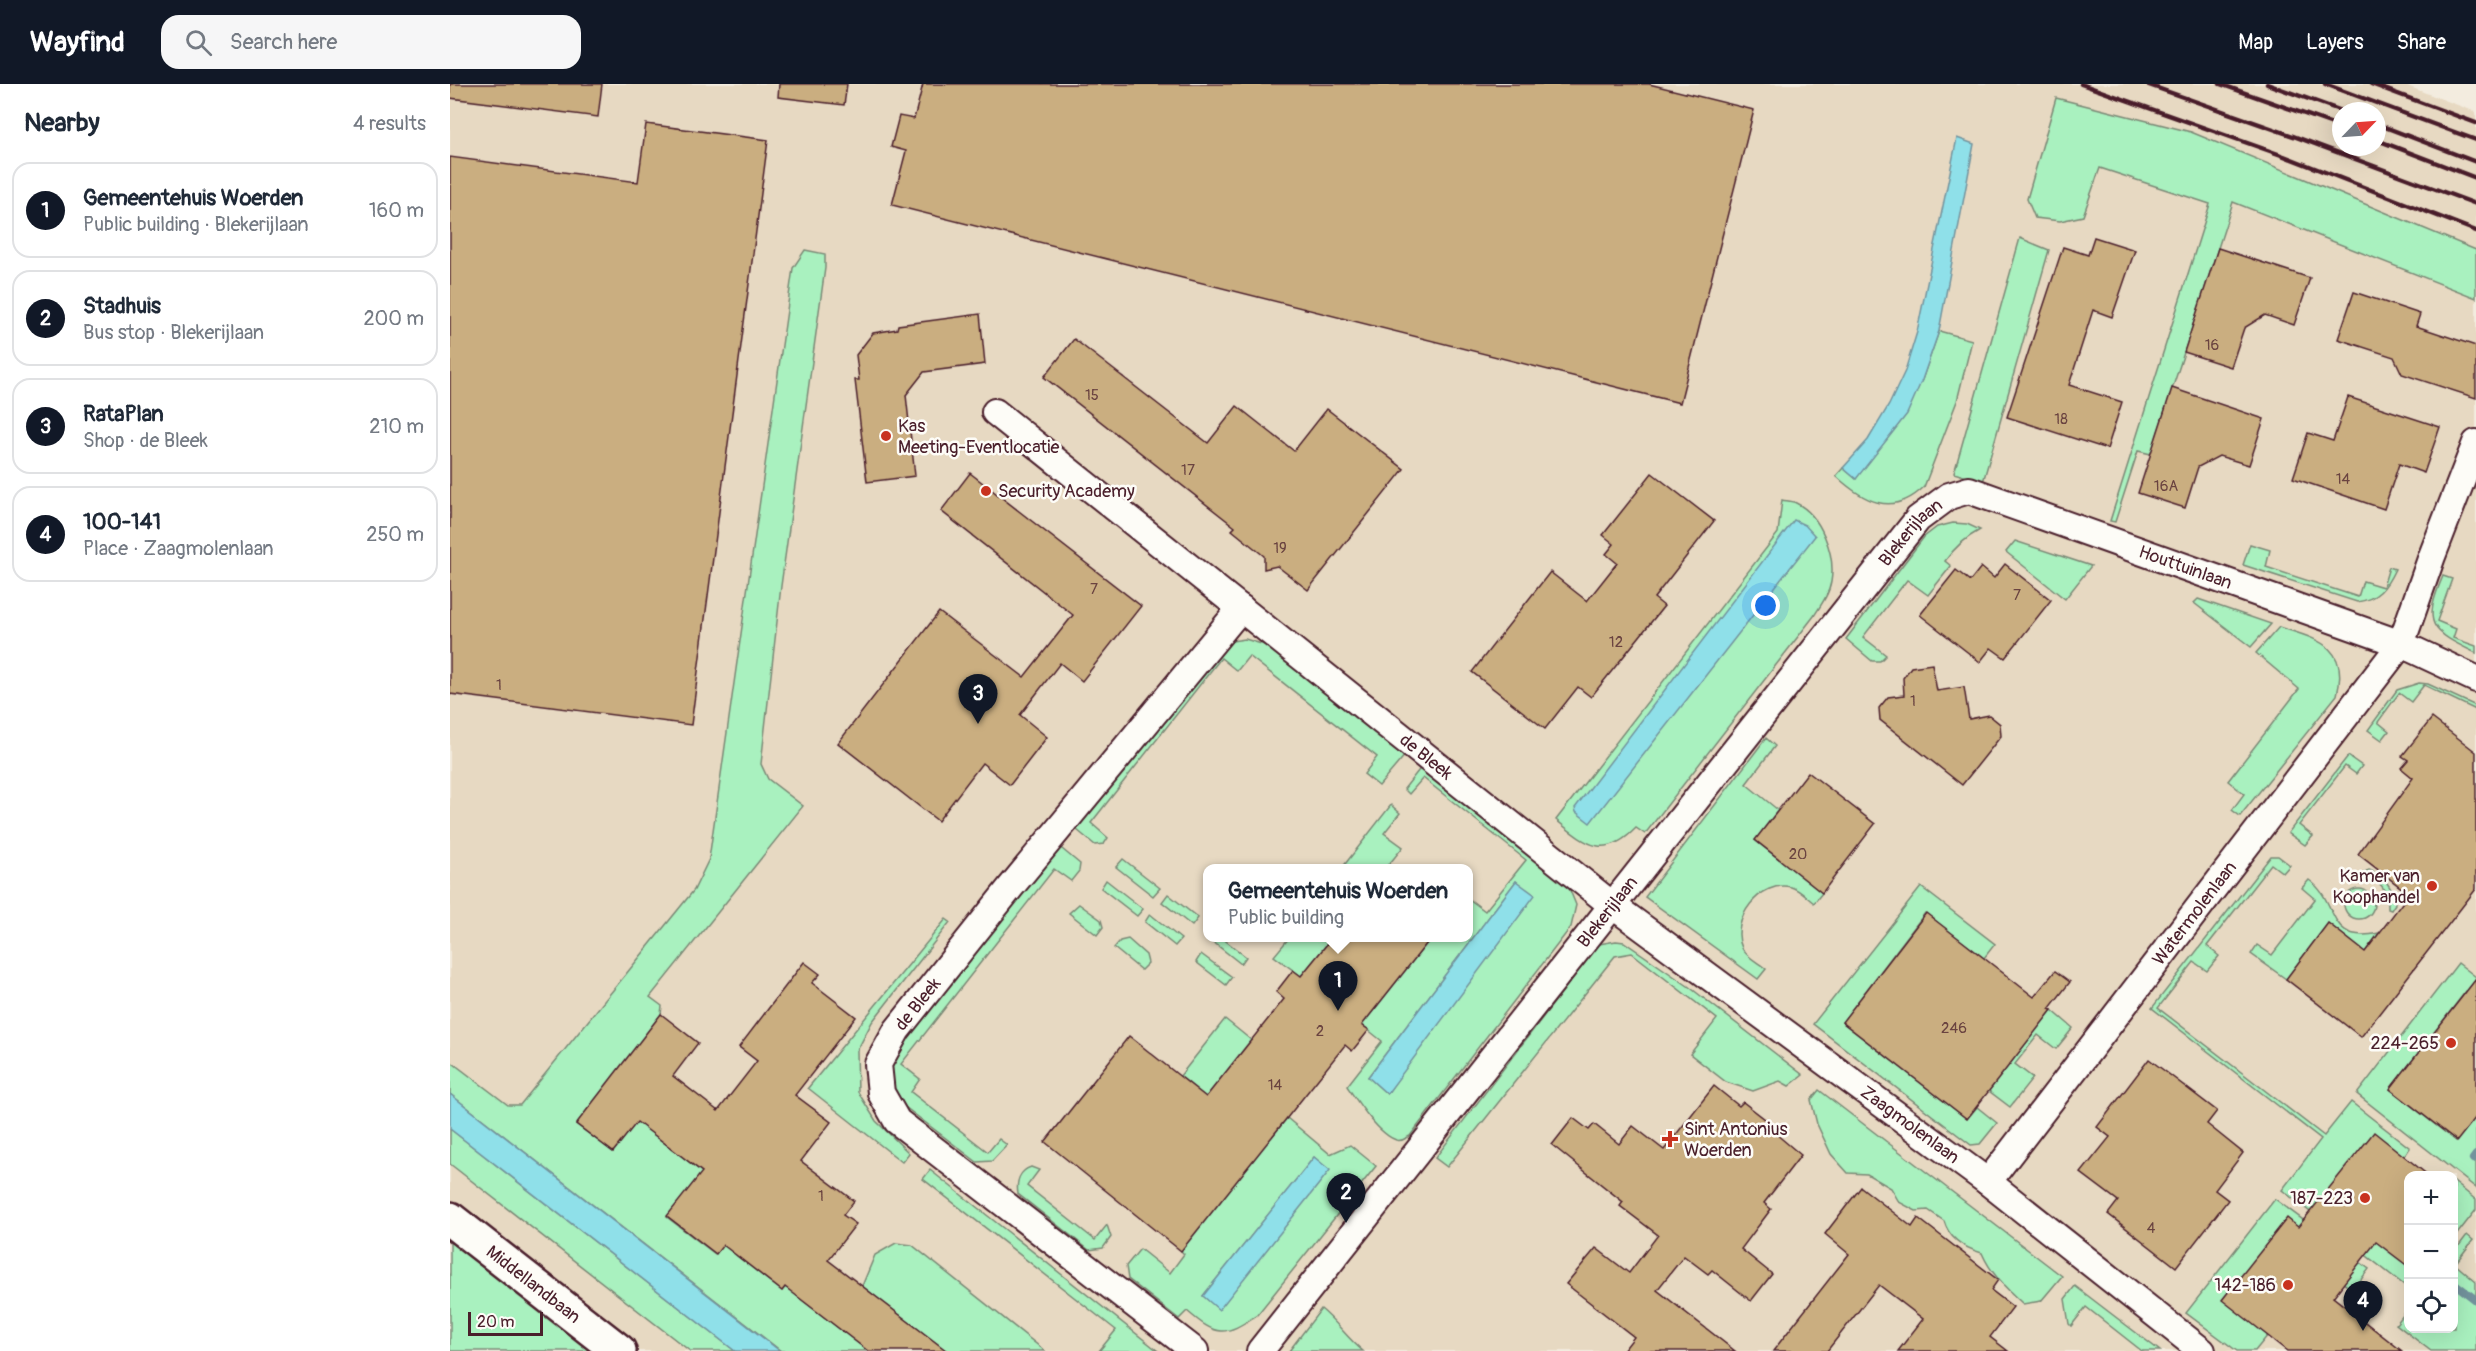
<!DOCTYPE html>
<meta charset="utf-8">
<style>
:root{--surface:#fff;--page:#f6f6f7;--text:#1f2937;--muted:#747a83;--line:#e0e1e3;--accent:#111827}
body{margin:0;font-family:Pangolin,sans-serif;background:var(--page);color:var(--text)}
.controls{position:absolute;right:18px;bottom:18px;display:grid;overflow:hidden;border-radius:12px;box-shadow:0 6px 24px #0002}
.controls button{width:54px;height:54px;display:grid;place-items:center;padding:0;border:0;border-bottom:2px solid var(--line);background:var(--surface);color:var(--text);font:30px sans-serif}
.compass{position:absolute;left:1882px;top:18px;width:54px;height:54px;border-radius:50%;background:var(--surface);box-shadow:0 6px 24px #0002;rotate:65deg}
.scale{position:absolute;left:18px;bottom:15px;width:75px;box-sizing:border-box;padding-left:6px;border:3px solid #4a1f2b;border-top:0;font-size:16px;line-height:21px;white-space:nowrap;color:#4a1f2b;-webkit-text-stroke:4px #fdfcf7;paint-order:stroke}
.you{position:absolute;left:1316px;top:522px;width:21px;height:21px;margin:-15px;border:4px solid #fff;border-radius:50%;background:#1a73e8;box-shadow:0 0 0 9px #1a73e833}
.badge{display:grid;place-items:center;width:39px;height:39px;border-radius:50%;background:var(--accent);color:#fff;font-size:20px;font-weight:700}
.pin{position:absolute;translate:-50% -50px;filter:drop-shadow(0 2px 3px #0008)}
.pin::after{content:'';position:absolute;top:32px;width:21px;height:18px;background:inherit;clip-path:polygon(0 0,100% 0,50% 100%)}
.popup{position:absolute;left:753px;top:780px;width:270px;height:78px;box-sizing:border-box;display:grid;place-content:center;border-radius:12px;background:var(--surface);filter:drop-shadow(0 2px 4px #0005);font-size:20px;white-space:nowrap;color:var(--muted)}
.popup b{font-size:22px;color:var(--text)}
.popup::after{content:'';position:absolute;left:50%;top:100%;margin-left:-12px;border:12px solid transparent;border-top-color:var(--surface)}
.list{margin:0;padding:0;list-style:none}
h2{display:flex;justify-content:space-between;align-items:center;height:78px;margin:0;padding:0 24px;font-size:26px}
h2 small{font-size:20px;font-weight:400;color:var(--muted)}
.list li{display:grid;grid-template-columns:39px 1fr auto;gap:18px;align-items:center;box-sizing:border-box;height:96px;margin:0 12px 12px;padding:0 12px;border:2px solid var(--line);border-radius:18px}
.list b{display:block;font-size:22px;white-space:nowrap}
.list p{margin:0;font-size:20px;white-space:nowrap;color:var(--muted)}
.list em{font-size:20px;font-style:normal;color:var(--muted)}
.icon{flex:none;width:33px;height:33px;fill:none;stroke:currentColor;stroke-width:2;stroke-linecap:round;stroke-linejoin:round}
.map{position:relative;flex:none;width:2026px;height:1267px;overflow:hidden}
header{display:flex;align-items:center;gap:36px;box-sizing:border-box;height:84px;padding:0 30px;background:var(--accent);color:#fff}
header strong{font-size:28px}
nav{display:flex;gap:33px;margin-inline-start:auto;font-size:21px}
.search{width:420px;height:54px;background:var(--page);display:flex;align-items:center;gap:15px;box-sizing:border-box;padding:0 21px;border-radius:18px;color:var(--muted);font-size:22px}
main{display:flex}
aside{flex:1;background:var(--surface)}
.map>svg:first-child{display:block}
</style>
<header>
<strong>Wayfind</strong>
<div class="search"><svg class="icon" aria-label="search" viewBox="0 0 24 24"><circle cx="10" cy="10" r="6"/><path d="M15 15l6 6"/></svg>Search here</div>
<nav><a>Map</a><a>Layers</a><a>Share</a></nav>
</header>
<main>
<aside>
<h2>Nearby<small>4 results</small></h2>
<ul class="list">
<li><span class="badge">1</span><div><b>Gemeentehuis Woerden</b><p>Public building · Blekerijlaan</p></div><em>160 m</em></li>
<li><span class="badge">2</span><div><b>Stadhuis</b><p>Bus stop · Blekerijlaan</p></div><em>200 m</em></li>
<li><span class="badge">3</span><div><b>RataPlan</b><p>Shop · de Bleek</p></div><em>210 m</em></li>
<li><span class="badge">4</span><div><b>100-141</b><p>Place · Zaagmolenlaan</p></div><em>250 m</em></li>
</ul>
</aside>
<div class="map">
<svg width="2026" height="1267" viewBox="0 0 2026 1267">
<rect width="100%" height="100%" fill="#f3ecdf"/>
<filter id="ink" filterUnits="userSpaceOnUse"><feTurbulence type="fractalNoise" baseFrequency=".0167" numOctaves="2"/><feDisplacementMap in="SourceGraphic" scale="12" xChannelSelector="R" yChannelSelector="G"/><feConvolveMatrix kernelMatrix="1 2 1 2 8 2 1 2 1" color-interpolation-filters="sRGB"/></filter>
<g filter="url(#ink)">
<path fill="#e7d9c2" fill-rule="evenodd" d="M 0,0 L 1952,0 L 2026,28 L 2026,1267 L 0,1267 ZM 1891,27 L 1927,27 L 1927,63 L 1891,63 ZM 758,784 L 1018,784 L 1018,854 L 758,854 ZM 1958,1092 L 2004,1092 L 2004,1244 L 1958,1244 Z"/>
<g fill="#a9f1bf" stroke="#7a8875" stroke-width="1.5" fill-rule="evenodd">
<path d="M 1606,14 L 1741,48 L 2026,166 L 2026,214 L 1783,118 L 1701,370 L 1688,367 L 1665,438 L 1660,437 L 1760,120 L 1650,84 L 1633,132 L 1610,137 L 1585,134 L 1577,115 Z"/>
<path d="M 1570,154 L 1599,166 L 1533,398 L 1504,389 Z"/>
<path d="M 355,166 L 375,170 L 375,184 L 331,502 L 311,680 L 318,695 L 353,722 L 200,913 L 212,922 L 211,930 L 126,1040 L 163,1068 L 191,1032 L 208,1054 L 288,1116 L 217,1133 L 265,1170 L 275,1154 L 287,1172 L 332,1207 L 343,1194 L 347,1212 L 418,1267 L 331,1267 L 0,1010 L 0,977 L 58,1021 L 70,1021 L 244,806 L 259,775 L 343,184 Z"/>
<path d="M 1489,247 L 1522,256 L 1507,317 L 1474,403 C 1442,434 1413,417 1386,392 L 1393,384 L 1406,395 L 1472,296 Z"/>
<path d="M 1332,416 C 1336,417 1342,417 1346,419 C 1371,431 1386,471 1381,498 C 1379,510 1371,521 1364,532 L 1195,750 L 1186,744 C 1154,777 1136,760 1106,736 L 1328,449 Z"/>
<path d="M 1503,439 L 1517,440 L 1530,446 C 1515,454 1505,463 1495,477 L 1501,482 L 1478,511 L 1457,496 L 1413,553 L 1436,571 L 1430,577 L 1422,577 L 1396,555 L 1474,453 L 1487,443 Z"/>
<path d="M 1565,457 L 1641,482 L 1615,515 L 1556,468 Z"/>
<path d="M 1800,460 L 1820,466 L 1816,483 L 1908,513 L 1913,497 L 1933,503 L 1939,483 L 1945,485 C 1936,504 1928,515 1907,518 L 1793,481 Z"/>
<path d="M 1993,492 L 2002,495 L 1987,537 L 2006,545 L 2003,554 L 2026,562 L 2026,569 C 1980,547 1972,541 1993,492 Z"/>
<path d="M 1748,515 L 1821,540 L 1801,563 L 1744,519 Z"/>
<path d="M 1829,543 C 1866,555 1900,561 1887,611 L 1790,732 L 1782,726 L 1794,710 L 1778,697 L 1849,605 L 1806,569 Z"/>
<path d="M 795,555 L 818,562 L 956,670 L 929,702 L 914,690 L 927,673 L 799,572 L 787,587 L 771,574 L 641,739 L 658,754 L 654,760 L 645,761 L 621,741 L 775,558 Z"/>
<path d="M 1969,599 L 1978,600 L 2026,622 L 2026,626 L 1974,601 L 1961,618 L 1949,609 L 1928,638 L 1939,647 L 1932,656 L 1918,646 L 1947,606 Z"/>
<path d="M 1316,654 L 1325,662 L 1296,700 L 1328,726 L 1305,756 L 1372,809 L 1364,819 C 1357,814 1349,805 1341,803 C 1311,795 1279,836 1292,864 C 1295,872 1309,879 1316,885 L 1308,895 L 1195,813 Z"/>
<path d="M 1898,672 L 1912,682 L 1906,690 L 1895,682 L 1849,741 L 1863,752 L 1855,761 L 1838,749 Z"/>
<path d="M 972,682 L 1117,799 L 1126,821 L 1121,843 L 960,1052 C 956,1054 952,1058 946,1056 C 928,1050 907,1017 897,1002 L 932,957 L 912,941 L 981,854 L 1018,854 L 1019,815 L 1035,827 L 1076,776 L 973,694 L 959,710 L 954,705 ZM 1066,797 L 1074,804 L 937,1010 L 918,993 Z"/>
<path d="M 941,721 L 950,729 L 934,749 L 953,763 L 936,784 L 892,784 Z"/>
<path d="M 606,760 L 630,780 L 629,787 L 621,797 L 604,785 L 451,980 L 470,995 L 461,1008 L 538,1068 L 549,1055 L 557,1061 L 542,1077 L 527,1078 L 455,1023 C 441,1008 437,992 442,972 Z"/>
<path d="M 1821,772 L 1828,772 L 1840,781 L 1833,789 L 1821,780 L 1757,862 L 1769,872 L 1757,887 L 1744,878 L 1708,924 L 1874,1052 L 1901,1018 L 1960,1064 L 1954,1073 L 1958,1204 L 1832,1106 L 1871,1055 L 1702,924 Z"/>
<path d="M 673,775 L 710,804 L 703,812 L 666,783 Z"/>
<path d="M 1919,786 C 1935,792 1943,804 1945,820 L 1941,826 L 1938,825 C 1939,808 1930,794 1913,791 L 1914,788 Z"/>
<path d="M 656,796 L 693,825 L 687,832 L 651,804 Z"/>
<path d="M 1859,796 C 1890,817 1875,861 1929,849 L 1915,868 L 1878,839 L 1836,895 L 1801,870 L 1807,861 L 1822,871 L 1865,815 L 1852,804 Z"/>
<path d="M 1471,803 L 1545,860 L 1534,874 L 1475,829 L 1392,938 L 1517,1035 L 1527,1023 L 1547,1039 L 1530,1060 L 1521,1061 L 1363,940 Z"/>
<circle cx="1909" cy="820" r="15"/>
<path d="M 718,810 L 748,834 L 742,842 L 712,818 Z"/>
<path d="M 629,820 L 651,836 L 653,843 L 647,851 L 619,829 Z"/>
<path d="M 700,830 L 731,855 L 725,862 L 695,838 Z"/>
<path d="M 496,835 L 500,838 L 422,938 L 407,967 L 408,1008 L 426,1037 L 459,1069 L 452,1078 L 358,1004 Z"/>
<path d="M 764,854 L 772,854 L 796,873 L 791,880 L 762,857 Z"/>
<path d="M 839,854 L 882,854 L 851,892 L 824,872 Z"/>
<path d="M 678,855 L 696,871 L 698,879 L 691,886 L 664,864 L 670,857 Z"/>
<path d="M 1166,857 L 1174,858 L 1238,902 L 1353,991 L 1339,1002 L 1330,997 L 1303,1007 L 1276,998 L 1240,970 L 1267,935 L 1182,869 L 1165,872 L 997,1083 L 985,1074 L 1149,860 Z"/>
<path d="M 751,870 L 782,893 L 776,901 L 746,878 Z"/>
<path d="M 2008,879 L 2026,893 L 2026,914 L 2016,907 L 1940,1005 L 2006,1057 L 2026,1032 L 2026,1104 L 1907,1010 Z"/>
<path d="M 1602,926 L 1623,944 L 1606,965 L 1588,951 L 1565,980 L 1583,994 L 1560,1023 L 1539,1007 Z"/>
<path d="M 775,935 L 801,956 L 756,1013 L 730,992 Z"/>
<path d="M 1369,1006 L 1612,1192 L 1591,1217 L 1573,1220 C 1556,1204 1541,1190 1532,1169 C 1514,1164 1499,1155 1494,1137 L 1478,1126 L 1466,1127 L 1449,1118 L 1441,1104 L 1417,1090 L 1398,1089 L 1381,1070 L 1367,1040 L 1361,1016 Z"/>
<path d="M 837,1034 L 880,1070 L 900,1061 L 926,1082 L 807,1231 C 774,1253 767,1253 737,1227 L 729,1235 L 678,1195 L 676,1182 L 690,1165 L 720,1189 L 734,1170 L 731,1167 ZM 864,1073 L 879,1086 L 769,1225 L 753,1212 Z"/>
<path d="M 0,1045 L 285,1267 L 240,1267 L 0,1080 Z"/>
<path d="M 581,1083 L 589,1086 L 577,1102 L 645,1156 L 657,1141 L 661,1153 L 653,1164 L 639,1166 L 568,1110 C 566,1098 569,1087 581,1083 Z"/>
<path d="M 480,1086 L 708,1267 L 649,1267 L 666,1246 L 473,1095 Z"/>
<path d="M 2004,1098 L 2026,1116 L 2026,1126 L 2004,1154 Z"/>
<path d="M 1825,1115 L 1919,1185 L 1903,1206 L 1893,1199 L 1818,1251 L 1805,1267 L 1787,1267 L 1736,1229 Z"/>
<path d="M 2017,1151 L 2023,1156 L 2005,1180 L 2026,1198 L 2026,1267 L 1981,1267 L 1946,1240 L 1958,1225 L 1958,1244 L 2004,1244 L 2004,1168 Z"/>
<path d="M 0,1153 L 146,1267 L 0,1267 Z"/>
<path d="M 446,1159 L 462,1161 L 595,1267 L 493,1267 L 494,1265 L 412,1202 L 425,1171 Z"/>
<path d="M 1625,1202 L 1710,1267 L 1692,1267 L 1636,1223 L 1621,1242 L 1619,1240 L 1615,1215 Z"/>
<path d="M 871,1225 C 887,1238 897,1254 913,1267 L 839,1267 Z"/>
</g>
<g fill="#8fe0e9" stroke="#73939d" stroke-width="1.5">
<path d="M 1507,54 L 1524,60 L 1489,247 L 1472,296 L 1457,330 L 1406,395 L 1393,384 L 1418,356 L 1439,321 L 1455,287 L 1467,248 Z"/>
<path d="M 1344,436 L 1355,441 L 1365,452 L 1140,739 L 1126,728 L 1125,724 Z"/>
<path d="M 1066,797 L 1085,811 L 937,1010 L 918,993 Z"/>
<path d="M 0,1010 L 330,1267 L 331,1267 L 285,1267 L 0,1045 Z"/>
<path d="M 864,1073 L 880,1086 L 769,1226 L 753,1212 Z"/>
</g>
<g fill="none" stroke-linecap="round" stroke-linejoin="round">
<g stroke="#73939d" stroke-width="8">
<path d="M 2023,1075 L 2026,1071"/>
<path d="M 2004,1199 L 2026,1216"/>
</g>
</g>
<g fill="#caae80" stroke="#4a1f2b" stroke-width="1.5">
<path d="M 0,0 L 152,0 L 148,33 L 0,14 Z"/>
<path d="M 329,0 L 397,0 L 394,21 L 328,13 Z"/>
<path d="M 473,0 L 1199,0 L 1304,26 L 1230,319 L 442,121 L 456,67 L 441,63 L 449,32 L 464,35 Z"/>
<path d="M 196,40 L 318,56 L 241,641 L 0,610 L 0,73 L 188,98 Z"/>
<path d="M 1644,153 L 1685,166 L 1662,233 L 1643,226 L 1619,301 L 1672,318 L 1657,365 L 1557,333 L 1613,163 L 1638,171 Z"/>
<path d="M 1768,164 L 1860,194 L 1844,241 L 1815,231 L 1794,244 L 1781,283 L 1734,268 Z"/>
<path d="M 1904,208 L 1970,230 L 1966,242 L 2026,262 L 2026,314 L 1952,290 L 1944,273 L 1888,255 Z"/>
<path d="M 530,230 L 535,280 L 474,288 L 456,311 L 465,392 L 417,398 L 405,296 L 409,296 L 406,271 L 423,249 L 447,245 L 448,241 Z"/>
<path d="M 624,255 L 758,359 L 787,322 L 844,367 L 877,325 L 954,385 L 858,506 L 827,482 L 814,485 L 814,472 L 782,446 L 785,443 L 594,293 Z"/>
<path d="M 1722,304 L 1814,335 L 1799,381 L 1769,372 L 1748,383 L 1735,424 L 1688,409 Z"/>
<path d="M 1898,313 L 1990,343 L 1974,389 L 1949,380 L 1934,425 L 1843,394 L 1858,349 L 1883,357 Z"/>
<path d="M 520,389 L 691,522 L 632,597 L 610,579 L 570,631 L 597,653 L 560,701 L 532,679 L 488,737 L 388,659 L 489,528 L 574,593 L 623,531 L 491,427 Z"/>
<path d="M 1202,389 L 1264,437 L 1204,514 L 1214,522 L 1141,613 L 1128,603 L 1095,645 L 1022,588 L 1100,488 L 1137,517 L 1167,479 L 1156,470 L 1164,460 L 1153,451 Z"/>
<path d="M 1555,480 L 1601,516 L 1555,574 L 1541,564 L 1530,578 L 1470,531 L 1506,486 L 1520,497 L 1531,483 L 1544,494 Z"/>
<path d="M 1482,580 L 1487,607 L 1514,603 L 1519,635 L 1539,631 L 1550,640 L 1551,652 L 1512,701 L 1430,636 L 1429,624 L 1438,613 L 1454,611 L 1453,594 L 1461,583 Z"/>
<path d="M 1982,634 L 2026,668 L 2026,805 L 1911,953 L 1836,895 L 1878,839 L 1915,868 L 1959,810 L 1908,770 L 1963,694 L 1951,684 L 1958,676 L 1952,672 Z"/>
<path d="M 1358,688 L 1425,740 L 1372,809 L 1305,756 Z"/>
<path d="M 1476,829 L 1584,913 L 1605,887 L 1620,898 L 1599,925 L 1602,926 L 1517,1035 L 1392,938 Z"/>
<path d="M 882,854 L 981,854 L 912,941 L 919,946 L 911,956 L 902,967 L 895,961 L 731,1167 L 595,1058 L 679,952 L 756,1013 L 834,915 L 826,908 L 843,886 L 851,892 Z"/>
<path d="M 354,878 L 370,890 L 362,899 L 406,933 L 345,1011 L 381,1038 L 351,1077 L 404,1117 L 393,1131 L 406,1140 L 378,1176 L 497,1267 L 418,1267 L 335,1203 L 332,1207 L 273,1161 L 266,1170 L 217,1132 L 252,1088 L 187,1038 L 163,1068 L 126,1040 L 211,930 L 248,959 L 223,992 L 268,1027 L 307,977 L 289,963 Z"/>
<path d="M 2026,895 L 2026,1033 L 2007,1057 L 1940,1005 Z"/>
<path d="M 1699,975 L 1767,1027 L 1757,1040 L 1793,1069 L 1765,1106 L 1778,1116 L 1726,1183 L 1658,1130 L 1668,1117 L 1631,1089 L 1660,1053 L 1647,1043 Z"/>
<path d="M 1264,1002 L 1289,1022 L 1293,1018 L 1329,1046 L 1326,1050 L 1351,1071 L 1314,1119 L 1321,1125 L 1291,1165 L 1322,1190 L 1301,1217 L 1262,1186 L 1258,1190 L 1234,1172 L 1207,1206 L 1285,1267 L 1173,1267 L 1184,1253 L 1116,1200 L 1146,1164 L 1179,1189 L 1208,1151 L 1170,1122 L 1173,1118 L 1102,1061 L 1123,1034 L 1139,1046 L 1144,1040 L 1169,1060 L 1183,1042 L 1214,1066 Z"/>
<path d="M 1924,1048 L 1979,1092 L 1959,1092 L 1959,1183 L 1926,1158 L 1883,1213 L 1952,1267 L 1837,1267 L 1772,1216 L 1837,1134 L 1848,1143 Z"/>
<path d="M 1411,1103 L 1462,1143 L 1468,1134 L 1548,1196 L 1541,1206 L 1563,1223 L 1540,1253 L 1558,1267 L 1448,1267 L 1473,1235 L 1429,1201 L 1377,1267 L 1323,1267 L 1399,1170 L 1375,1150 Z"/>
</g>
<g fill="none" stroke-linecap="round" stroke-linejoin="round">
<defs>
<g id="street">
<path id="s1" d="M 545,328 L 1162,821 L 1538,1098 L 1752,1267"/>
<path id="s2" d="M 1538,1098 L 1951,560 L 1982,472 L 2026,359"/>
<path id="s3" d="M 745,1267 L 447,1037 L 431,1009 L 428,980 L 447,946 L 560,804 L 791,524"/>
<path id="s4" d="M 810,1267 L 1468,435 L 1499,412 L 1519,406 L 1951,560 L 2026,595"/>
</g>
<g id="secondary">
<path id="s5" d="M 0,1135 L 169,1267"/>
</g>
</defs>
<use href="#street" stroke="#4a1f2b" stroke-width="30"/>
<use href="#secondary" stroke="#4a1f2b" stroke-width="38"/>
<use href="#street" stroke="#fdfcf7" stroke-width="26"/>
<use href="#secondary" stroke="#fdfcf7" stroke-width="33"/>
<g stroke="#4a1f2b" stroke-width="4.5">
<path d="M 1631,0 L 1834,72 L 2026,147"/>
<path d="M 1696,0 L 1846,53 L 2026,120"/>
<path d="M 1770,0 L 1891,43"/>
<path d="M 1817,0 L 1892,27"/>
<path d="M 1875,0 L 2026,56"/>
<path d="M 1921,0 L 2026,39"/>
<path d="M 1927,40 L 2026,78"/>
<path d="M 1927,56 L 2026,94"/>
</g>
</g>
</g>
<g fill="#c8321e" stroke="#fdfcf7" stroke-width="2">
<circle cx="436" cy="352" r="6"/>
<circle cx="536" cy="407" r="6"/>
<circle cx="1982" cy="802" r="6"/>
<circle cx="2001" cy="959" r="6"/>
<path d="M1217 1046h6v6h6v6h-6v6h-6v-6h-6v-6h6z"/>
<circle cx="1915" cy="1114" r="6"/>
<circle cx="1838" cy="1201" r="6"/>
</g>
<g text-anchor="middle" stroke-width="5" stroke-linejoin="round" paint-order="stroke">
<g font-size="15" fill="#6a4340">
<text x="1762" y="266">16</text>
<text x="642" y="316">15</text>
<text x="1611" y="340">18</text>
<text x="738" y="391">17</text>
<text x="1893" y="400">14</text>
<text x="1716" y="407">16A</text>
<text x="830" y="469">19</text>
<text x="644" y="510">7</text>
<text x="1567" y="516">7</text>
<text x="1166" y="563">12</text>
<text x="49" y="606">1</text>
<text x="1463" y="622">1</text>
<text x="1348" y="775">20</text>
<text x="1504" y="949">246</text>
<text x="870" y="952">2</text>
<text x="825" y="1006">14</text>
<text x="371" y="1117">1</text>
<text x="1701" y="1149">4</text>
</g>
<g font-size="18" fill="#4a1f2b" stroke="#fdfcf7" text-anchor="end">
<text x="448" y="348" text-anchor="start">Kas<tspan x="448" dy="21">Meeting-Eventlocatie</tspan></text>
<text x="548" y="413" text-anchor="start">Security Academy</text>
<text x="1970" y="798">Kamer van<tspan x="1970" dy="21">Koophandel</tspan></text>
<text x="1989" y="965">224-265</text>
<text x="1234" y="1051" text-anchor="start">Sint Antonius<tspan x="1234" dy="21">Woerden</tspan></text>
<text x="1903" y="1120">187-223</text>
<text x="1826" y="1207">142-186</text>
</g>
<g font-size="18" fill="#4a1f2b" stroke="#fdfcf7">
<text dy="6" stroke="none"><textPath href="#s4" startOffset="1046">Blekerijlaan</textPath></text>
<text dy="6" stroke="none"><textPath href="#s4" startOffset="1350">Houttuinlaan</textPath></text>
<text dy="6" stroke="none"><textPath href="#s1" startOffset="552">de Bleek</textPath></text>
<text dy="6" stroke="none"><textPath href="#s4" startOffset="560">Blekerijlaan</textPath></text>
<text dy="6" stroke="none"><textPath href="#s2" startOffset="339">Watermolenlaan</textPath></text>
<text dy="6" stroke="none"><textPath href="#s3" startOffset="510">de Bleek</textPath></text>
<text dy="6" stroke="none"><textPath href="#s1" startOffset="1160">Zaagmolenlaan</textPath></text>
<text dy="6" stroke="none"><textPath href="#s5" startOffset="106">Middellandbaan</textPath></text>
</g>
</g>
</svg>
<div class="controls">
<button>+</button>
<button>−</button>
<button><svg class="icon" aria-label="locate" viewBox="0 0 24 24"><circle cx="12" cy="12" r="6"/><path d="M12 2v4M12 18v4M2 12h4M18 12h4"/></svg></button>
</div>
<svg class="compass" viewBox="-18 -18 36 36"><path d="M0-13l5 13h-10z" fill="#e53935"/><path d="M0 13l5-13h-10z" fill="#747a83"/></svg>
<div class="scale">20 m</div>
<div class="you"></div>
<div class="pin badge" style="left:888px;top:927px">1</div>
<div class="popup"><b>Gemeentehuis Woerden</b>Public building</div>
<div class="pin badge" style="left:896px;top:1139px">2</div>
<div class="pin badge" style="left:528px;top:640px">3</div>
<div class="pin badge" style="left:1913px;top:1247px">4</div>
</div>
</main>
